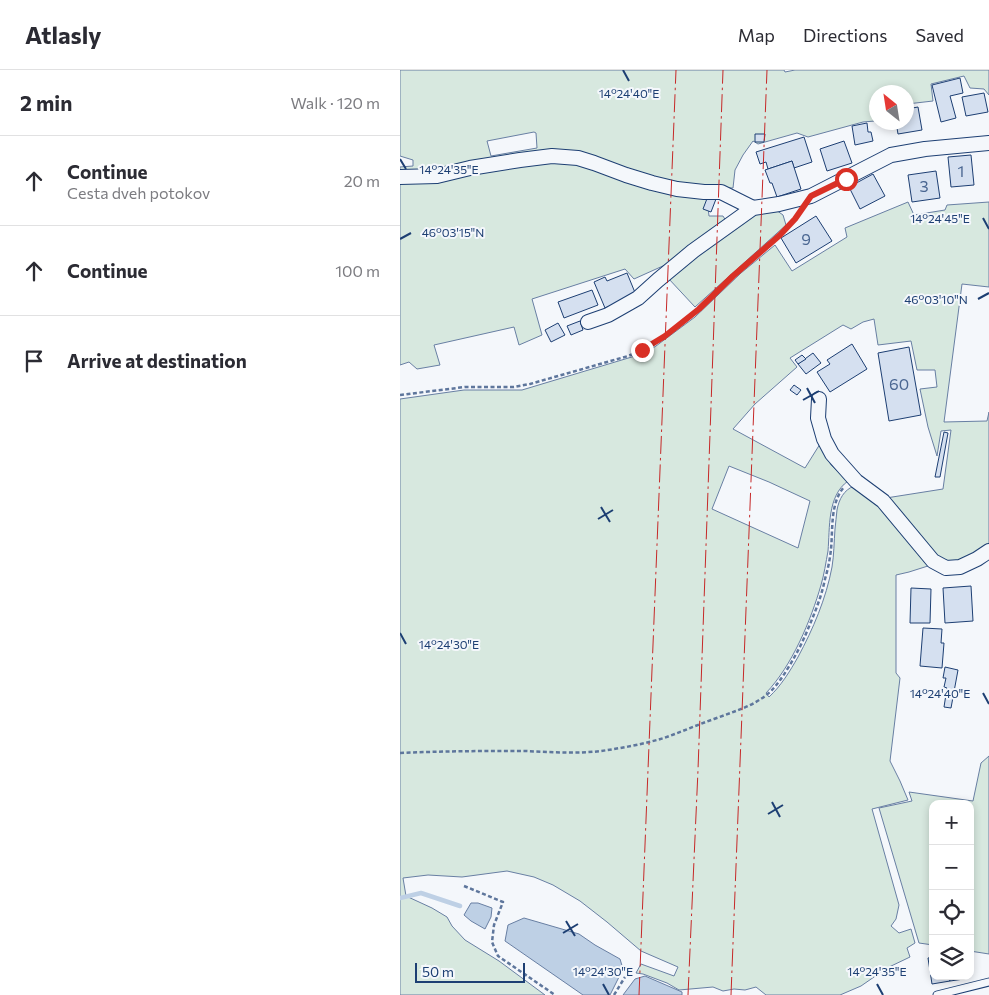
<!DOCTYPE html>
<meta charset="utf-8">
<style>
:root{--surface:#fff;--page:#f7f7f7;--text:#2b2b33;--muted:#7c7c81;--line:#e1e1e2}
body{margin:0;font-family:Commissioner,sans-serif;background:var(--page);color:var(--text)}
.controls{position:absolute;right:15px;bottom:15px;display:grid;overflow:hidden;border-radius:10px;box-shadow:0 2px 8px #0003}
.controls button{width:45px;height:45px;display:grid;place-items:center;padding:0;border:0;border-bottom:1px solid var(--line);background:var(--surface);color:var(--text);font:25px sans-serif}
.compass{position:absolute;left:469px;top:15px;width:45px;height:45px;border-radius:50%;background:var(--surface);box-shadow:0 2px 8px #0003;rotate:330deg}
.scale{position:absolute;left:15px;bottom:12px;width:110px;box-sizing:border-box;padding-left:5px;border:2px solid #1d3f73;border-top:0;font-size:14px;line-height:18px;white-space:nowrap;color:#1d3f73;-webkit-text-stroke:4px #f4f7fb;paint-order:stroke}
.stop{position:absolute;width:15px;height:15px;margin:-11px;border:4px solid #d93025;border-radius:50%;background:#fff}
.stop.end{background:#d93025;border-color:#fff;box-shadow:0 1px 5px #0008}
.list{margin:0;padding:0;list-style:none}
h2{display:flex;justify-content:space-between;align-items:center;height:65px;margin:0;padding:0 20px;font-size:21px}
h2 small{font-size:16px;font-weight:400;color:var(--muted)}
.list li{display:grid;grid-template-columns:32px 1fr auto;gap:15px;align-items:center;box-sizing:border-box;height:90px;padding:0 20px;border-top:1px solid var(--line)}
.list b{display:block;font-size:19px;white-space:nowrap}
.list p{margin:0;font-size:16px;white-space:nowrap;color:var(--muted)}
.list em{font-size:16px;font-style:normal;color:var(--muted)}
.icon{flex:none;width:28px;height:28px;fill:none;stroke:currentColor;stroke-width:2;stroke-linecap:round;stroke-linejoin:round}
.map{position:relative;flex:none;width:589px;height:925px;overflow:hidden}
header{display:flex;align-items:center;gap:30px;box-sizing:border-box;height:70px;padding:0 25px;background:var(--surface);border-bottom:1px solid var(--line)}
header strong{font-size:24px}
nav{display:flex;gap:28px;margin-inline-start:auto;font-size:18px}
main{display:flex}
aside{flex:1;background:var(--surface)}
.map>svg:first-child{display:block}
</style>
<header>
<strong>Atlasly</strong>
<nav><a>Map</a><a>Directions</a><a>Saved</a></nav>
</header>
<main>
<aside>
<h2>2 min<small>Walk · 120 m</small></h2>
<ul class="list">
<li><svg class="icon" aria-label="ahead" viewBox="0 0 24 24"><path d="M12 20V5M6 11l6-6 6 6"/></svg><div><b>Continue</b><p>Cesta dveh potokov</p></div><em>20 m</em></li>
<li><svg class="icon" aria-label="ahead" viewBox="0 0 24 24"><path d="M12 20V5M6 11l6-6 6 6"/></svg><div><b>Continue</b></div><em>100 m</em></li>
<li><svg class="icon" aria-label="arrive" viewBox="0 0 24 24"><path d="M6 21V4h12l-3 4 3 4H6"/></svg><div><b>Arrive at destination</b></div></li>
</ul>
</aside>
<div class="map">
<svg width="589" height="925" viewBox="0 0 589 925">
<rect width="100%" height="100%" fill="#f4f7fb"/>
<g fill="#d7e8df" stroke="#687fa3" fill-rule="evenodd">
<path d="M 0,0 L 384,0 L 385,2 L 395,0 L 589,0 L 589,25 L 584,19 L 570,18 L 564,6 L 531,14 L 533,31 L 507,34 L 507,22 L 477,22 L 476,50 L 475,51 L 463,52 L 408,67 L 397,63 L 358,74 L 353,71 L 343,85 L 335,100 L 333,118 L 285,117 L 189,87 L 34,103 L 0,103 L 0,97 L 13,96 L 13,90 L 0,86 ZM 134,62 L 136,63 L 137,78 L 91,86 L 87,71 Z"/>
<path d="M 139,93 L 183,93 L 307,128 L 309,146 L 323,146 L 326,151 L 292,177 L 265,195 L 234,209 L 225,199 L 132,229 L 142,265 L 119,275 L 114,257 L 34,275 L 40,295 L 17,299 L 9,292 L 0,295 L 0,110 Z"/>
<path d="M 508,132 L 514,145 L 545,140 L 547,135 L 589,132 L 589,217 L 562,214 L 544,352 L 587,351 L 589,342 L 589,474 L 567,491 L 540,492 L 486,428 L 543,419 L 551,360 L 541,361 L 537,386 L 528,357 L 520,319 L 537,317 L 535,300 L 517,300 L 511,271 L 478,275 L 474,249 L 463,252 L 451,259 L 443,255 L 390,288 L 397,297 L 355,334 L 333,359 L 405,398 L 420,374 L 431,395 L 448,411 C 427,426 430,458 428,481 C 426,492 424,505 421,515 C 411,550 392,596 366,623 L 369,627 C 381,616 390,601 398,587 C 413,559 426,529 432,497 C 434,485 434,472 435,459 C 436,453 436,446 437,440 C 439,429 444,420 454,416 L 482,436 L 531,495 L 509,502 L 496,505 L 496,603 L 500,608 L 490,691 L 500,711 L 508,730 L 472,739 L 499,835 L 496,849 L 491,856 L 499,863 L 511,859 L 515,873 L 507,878 L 510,887 L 487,898 L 461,916 L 440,925 L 366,925 L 356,917 L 345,920 L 334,919 L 323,921 L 313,917 L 279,920 L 267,913 L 243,904 L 236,903 L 241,894 L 274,906 L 278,897 L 241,881 L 207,852 L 180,831 L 153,815 L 134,807 L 107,801 L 62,807 L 28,805 L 3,808 L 6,826 L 32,838 L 47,847 L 52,856 L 65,870 L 99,891 L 145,925 L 0,925 L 0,329 L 64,320 L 122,320 L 245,283 L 256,276 L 295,247 L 341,203 L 375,175 L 392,201 L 447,167 L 445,158 ZM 329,396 L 369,412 L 410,431 L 398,478 L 312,439 Z"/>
<path d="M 376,140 L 383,145 L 386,155 L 295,237 L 268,208 L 328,159 L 357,144 Z"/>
<path d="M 589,686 L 589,884 L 570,881 L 570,734 L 533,734 L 533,875 L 519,873 L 479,738 L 512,731 L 509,722 L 573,731 L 581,693 Z"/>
</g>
<g fill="#bed0e5" stroke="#687fa3">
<path d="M 71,833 L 78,833 L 92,838 L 91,847 L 85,859 L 71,851 L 64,845 Z"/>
<path d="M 124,848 L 179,864 L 195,875 L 220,889 L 223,899 L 210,925 L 183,925 L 105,871 L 108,855 Z"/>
<path d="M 245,906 L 282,922 L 282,925 L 223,925 L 235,909 Z"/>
</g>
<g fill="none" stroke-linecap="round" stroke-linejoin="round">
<path stroke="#bed0e5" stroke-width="4.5" d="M 0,828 L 21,823 L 60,836"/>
</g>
<g fill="#d5e0f0" stroke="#1d3f73">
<path d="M 560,8 L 563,23 L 550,26 L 556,48 L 541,52 L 532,15 Z"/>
<path d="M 584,23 L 588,42 L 566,46 L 562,27 Z"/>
<path d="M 518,37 L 522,60 L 498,64 L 496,52 L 507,52 L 507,39 Z"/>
<path d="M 467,53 L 468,62 L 471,62 L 473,71 L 455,75 L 452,56 Z"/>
<path d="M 355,64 L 365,64 L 364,72 L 355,72 Z"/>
<path d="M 404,67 L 412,92 L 394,98 L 392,91 L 368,99 L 366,92 L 360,94 L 356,82 Z"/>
<path d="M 444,71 L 452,93 L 427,101 L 420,79 Z"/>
<path d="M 571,85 L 574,115 L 551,117 L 548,87 Z"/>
<path d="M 392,91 L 401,119 L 377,127 L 372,113 L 370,113 L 365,100 Z"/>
<path d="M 536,101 L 540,128 L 512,132 L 508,105 Z"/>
<path d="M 473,104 L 485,126 L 460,139 L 449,117 Z"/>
<path d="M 308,126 L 316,129 L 311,142 L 303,139 Z"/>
<path d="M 416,146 L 432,171 L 396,193 L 381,168 Z"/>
<path d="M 227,203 L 236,225 L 205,238 L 194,212 L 205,207 L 207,211 Z"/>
<path d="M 192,220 L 198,235 L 164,248 L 158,232 Z"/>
<path d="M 180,251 L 183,260 L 171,265 L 167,256 Z"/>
<path d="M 158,253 L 165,265 L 151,272 L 145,260 Z"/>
<path d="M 452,274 L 467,299 L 430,322 L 417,302 L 430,294 L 427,290 Z"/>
<path d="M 509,277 L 521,345 L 489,351 L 478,283 Z"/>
<path d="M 413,283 L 421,293 L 406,304 L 398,294 Z"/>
<path d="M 402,285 L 406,289 L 398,294 L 395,290 Z"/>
<path d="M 394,315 L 401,320 L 397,325 L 390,320 Z"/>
<path d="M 544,362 L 548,363 L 540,407 L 535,407 Z"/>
<path d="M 571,516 L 573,551 L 545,553 L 543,518 Z"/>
<path d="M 511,518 L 531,519 L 530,553 L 510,553 Z"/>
<path d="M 523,558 L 542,559 L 541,573 L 544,573 L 542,598 L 520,596 Z"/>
<path d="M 545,597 L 558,600 L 551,638 L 544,637 L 547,618 L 544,617 L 546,608 L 543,608 Z"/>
<path d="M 533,887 L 533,906 L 549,906 L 550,911 L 532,914 L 528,888 Z"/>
<path d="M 549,906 L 564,906 L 564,909 L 550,911 Z"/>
</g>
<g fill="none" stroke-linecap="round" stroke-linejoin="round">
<defs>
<path id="lane" d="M 537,925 L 589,912"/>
<g id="street">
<path d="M 0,107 L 37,106 L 70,98 L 120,90 L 152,86 L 178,88 L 194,93 L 226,105 L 252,113 L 277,119 L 304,122 L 321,122 L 353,138"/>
<path d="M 188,252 L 208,245 L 238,228 L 258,210 L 293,181 L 353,138 L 379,134 L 411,126 L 491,85 L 525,79 L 589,73"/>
<path d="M 419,329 L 418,348 L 424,369 L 432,384 L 456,411 L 483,431 L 533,491 L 546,498 L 560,497 L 577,489 L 589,481"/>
</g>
</defs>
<use href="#lane" stroke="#1d3f73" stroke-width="9"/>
<use href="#street" stroke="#1d3f73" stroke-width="16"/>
<g stroke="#5e769c" stroke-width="2.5" stroke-dasharray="4 2.5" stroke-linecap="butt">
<path d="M 0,325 L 65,317 L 114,317 L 130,314 L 228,286 C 273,269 303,233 338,202 C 358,183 383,166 399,143"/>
<path d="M 0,683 C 42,681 83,681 125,681 C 150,682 176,684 201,681 C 222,678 244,674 264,668 C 281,662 297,655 314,649 C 335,641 355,636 371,621 C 383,609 398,582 405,566 C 413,547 421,529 425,509 C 428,499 430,489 431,479 C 433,459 430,433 444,417"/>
<path d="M 64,816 L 103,832 L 94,855 L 92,872 L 98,886 L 155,925"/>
<path d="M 214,925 L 225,907"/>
</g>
<use href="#lane" stroke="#f4f7fb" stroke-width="7"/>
<use href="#street" stroke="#f4f7fb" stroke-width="14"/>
<g stroke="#c62828" stroke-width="1" stroke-dasharray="18 4 2.5 4" stroke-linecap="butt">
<path d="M 239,925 L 276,0"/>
<path d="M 288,925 L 298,700 L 323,0"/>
<path d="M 331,925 L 367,0"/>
</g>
</g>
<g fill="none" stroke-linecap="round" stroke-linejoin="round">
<path stroke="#d93025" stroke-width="6" d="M 242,280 L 265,266 L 299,239 L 333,206 L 380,165 L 395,149 L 411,126 L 446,109"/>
</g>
<path fill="none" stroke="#1d3f73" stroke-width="2" d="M 223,0 L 229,11M 0,89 L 6,99M 583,148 L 589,159M 0,169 L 11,163M 578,229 L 589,223M 407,318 L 415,333M 403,330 L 419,321M 201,437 L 210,452M 198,449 L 213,440M 0,563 L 6,574M 583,623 L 589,634M 372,732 L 380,747M 368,744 L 383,735M 166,851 L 175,866M 163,863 L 178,854M 203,914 L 209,925M 477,914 L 483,925"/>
<g text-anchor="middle" stroke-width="4" stroke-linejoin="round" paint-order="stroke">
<g font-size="16" fill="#4b6792">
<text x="561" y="107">1</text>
<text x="524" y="122">3</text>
<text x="406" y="175">9</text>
<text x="499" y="320">60</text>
</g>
</g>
<g font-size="12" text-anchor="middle" fill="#1d3f73" stroke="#f4f7fb" stroke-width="4" stroke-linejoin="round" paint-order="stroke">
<text x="229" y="28">14°24'40"E</text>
<text x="49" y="104">14°24'35"E</text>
<text x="540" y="153">14°24'45"E</text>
<text x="53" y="167">46°03'15"N</text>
<text x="536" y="234">46°03'10"N</text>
<text x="49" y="579">14°24'30"E</text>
<text x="540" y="628">14°24'40"E</text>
<text x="203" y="906">14°24'30"E</text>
<text x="477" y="906">14°24'35"E</text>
</g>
</svg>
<div class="controls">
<button>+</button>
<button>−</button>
<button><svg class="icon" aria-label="locate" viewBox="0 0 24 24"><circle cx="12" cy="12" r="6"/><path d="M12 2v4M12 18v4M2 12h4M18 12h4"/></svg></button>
<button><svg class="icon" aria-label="layers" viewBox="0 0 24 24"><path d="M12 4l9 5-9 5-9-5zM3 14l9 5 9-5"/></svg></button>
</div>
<svg class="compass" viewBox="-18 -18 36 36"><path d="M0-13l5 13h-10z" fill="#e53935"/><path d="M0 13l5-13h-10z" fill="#7c7c81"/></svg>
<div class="scale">50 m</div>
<div class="stop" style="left:446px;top:109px"></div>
<div class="stop end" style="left:242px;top:280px"></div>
</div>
</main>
